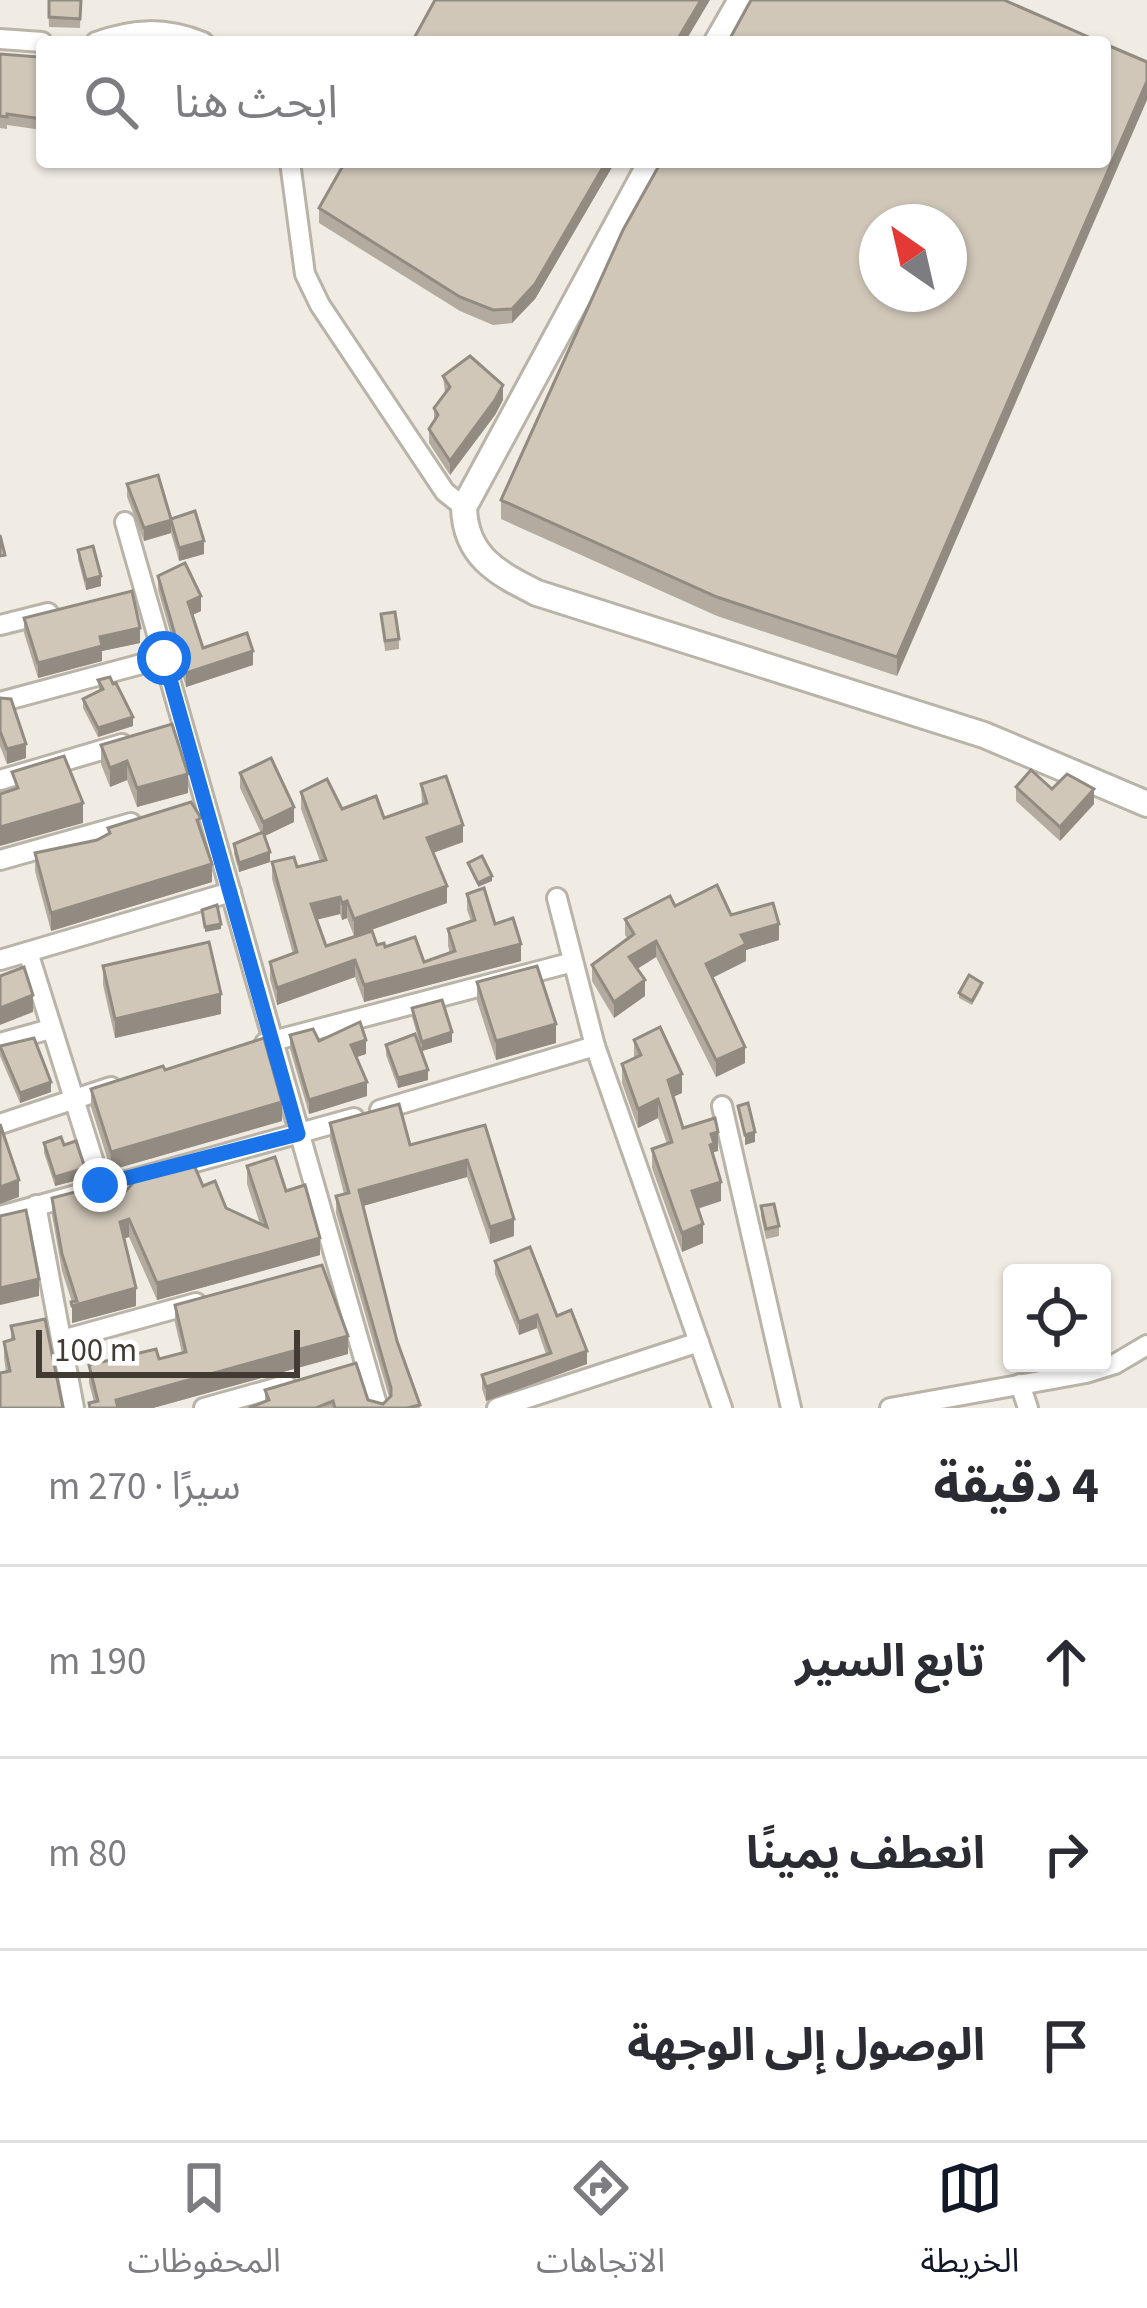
<!DOCTYPE html>
<html lang="ar">
<meta charset="utf-8">
<style>
:root{--surface:#fff;--page:#f7f7f7;--text:#2b2b33;--muted:#7c7c81;--line:#e1e1e2;--accent:#111827}
body{margin:0;font-family:"Source Sans 3","Noto Sans Arabic",sans-serif;background:var(--page);color:var(--text);direction:rtl}
.controls{position:absolute;right:36px;bottom:36px;display:grid;overflow:hidden;border-radius:12px;box-shadow:0 3px 9px #0004}
.controls button{width:108px;height:108px;display:grid;place-items:center;padding:0;border:0;border-bottom:3px solid var(--line);background:var(--surface);color:var(--text);font:60px sans-serif}
.compass{position:absolute;left:859px;top:204px;width:108px;height:108px;border-radius:50%;background:var(--surface);box-shadow:0 3px 9px #0004;rotate:326deg}
.scale{position:absolute;left:36px;bottom:30px;width:264px;box-sizing:border-box;padding-left:12px;border:6px solid #413b34;border-top:0;font-size:33px;line-height:42px;white-space:nowrap;color:#413b34;-webkit-text-stroke:9px #fff;paint-order:stroke}
.stop{position:absolute;width:36px;height:36px;margin:-27px;border:9px solid #1a73e8;border-radius:50%;background:#fff}
.stop.end{background:#1a73e8;border-color:#fff;box-shadow:0 3px 12px #0008}
.list{margin:0;padding:0;list-style:none}
h2{display:flex;justify-content:space-between;align-items:center;height:156px;margin:0;padding:0 48px;font-size:51px}
h2 small{font-size:39px;font-weight:400;color:var(--muted)}
.list li{display:grid;grid-template-columns:78px 1fr auto;gap:36px;align-items:center;box-sizing:border-box;height:192px;padding:0 48px;border-top:3px solid var(--line)}
.list b{display:block;font-size:45px;white-space:nowrap}
.list em{font-size:39px;font-style:normal;color:var(--muted)}
.icon{flex:none;width:66px;height:66px;fill:none;stroke:currentColor;stroke-width:2;stroke-linecap:round;stroke-linejoin:round}
.map{position:relative;flex:none;width:1147px;height:1408px;overflow:hidden;direction:ltr}
.search{position:absolute;background:var(--surface);box-shadow:0 3px 9px #0004;left:36px;right:36px;top:36px;height:132px;display:flex;align-items:center;gap:30px;box-sizing:border-box;padding:0 42px;border-radius:12px;color:var(--muted);font-size:45px}
.sheet{height:732px;background:var(--surface)}
nav{display:flex;justify-content:space-around;align-items:center;box-sizing:border-box;height:168px;border-top:3px solid var(--line);background:var(--surface);font-size:33px;color:var(--muted)}
nav a{display:grid;justify-items:center;gap:6px}
nav .on{color:var(--accent)}
.map>svg:first-child{display:block}
</style>
<div class="map">
<svg width="1147" height="1408" viewBox="0 0 1147 1408">
<rect width="100%" height="100%" fill="#f0ece3"/>
<g fill="none" stroke-linecap="round" stroke-linejoin="round">
<defs>
<g id="minor">
<path d="M 0,39 L 42,42"/>
<path d="M 96,42 C 134,28 165,27 203,42"/>
<path d="M 290,162 L 305,274 L 320,305 L 445,492 L 464,507"/>
<path d="M 125,522 L 378,1408"/>
<path d="M 0,625 L 48,613"/>
<path d="M 0,702 L 164,658"/>
<path d="M 0,780 L 122,744"/>
<path d="M 0,860 L 131,823"/>
<path d="M 557,898 L 595,1046 L 722,1408"/>
<path d="M 28,952 L 101,1185"/>
<path d="M 0,960 L 231,892"/>
<path d="M 0,1043 L 50,1029"/>
<path d="M 265,1043 L 573,962"/>
<path d="M 722,1106 L 791,1408"/>
<path d="M 380,1110 L 595,1046"/>
<path d="M 0,1124 L 111,1087"/>
<path d="M 36,1205 L 74,1408"/>
<path d="M 0,1216 L 354,1118"/>
<path d="M 62,1340 L 196,1303"/>
<path d="M 1020,1384 L 1028,1408"/>
<path d="M 204,1408 L 286,1385"/>
<path d="M 497,1408 L 699,1342"/>
<path d="M 890,1408 L 1086,1373 L 1115,1364 L 1147,1345"/>
</g>
<g id="tertiary">
<path d="M 717,42 L 741,0"/>
<path d="M 651,162 L 464,507 C 465,556 497,573 537,593 L 984,735 L 1147,804"/>
</g>
</defs>
<use href="#minor" stroke="#bab3a7" stroke-width="24"/>
<use href="#tertiary" stroke="#bab3a7" stroke-width="30"/>
<use href="#minor" stroke="#fff" stroke-width="18"/>
<use href="#tertiary" stroke="#fff" stroke-width="24"/>
</g>
<g fill="#b3ab9f">
<path d="M 48,0 L 81,0 L 80,28 L 49,27 Z"/>
<path d="M 42,44 L 42,130 L 7,125 L 7,129 L 0,128 L 0,54 L 38,57 Z"/>
<path d="M 1147,62 L 897,676 L 717,616 L 501,519 L 501,500 Z"/>
<path d="M 345,162 L 615,162 L 535,299 L 512,323 L 493,325 L 460,311 L 319,223 L 319,208 Z"/>
<path d="M 443,376 L 503,400 L 495,415 L 450,475 L 429,443 L 429,429 L 434,421 L 434,408 L 445,393 Z"/>
<path d="M 127,484 L 171,519 L 204,554 L 179,561 L 171,533 L 144,541 L 127,497 Z"/>
<path d="M 78,550 L 101,586 L 86,590 L 78,559 Z"/>
<path d="M 158,576 L 201,611 L 192,615 L 203,648 L 253,665 L 186,687 L 158,590 Z"/>
<path d="M 381,614 L 399,639 L 399,649 L 385,651 Z"/>
<path d="M 24,618 L 140,643 L 102,651 L 102,661 L 38,678 L 24,633 Z"/>
<path d="M 98,680 L 113,684 L 133,726 L 98,737 L 83,708 L 83,699 L 99,691 Z"/>
<path d="M 0,698 L 26,758 L 7,764 L 0,746 Z"/>
<path d="M 101,745 L 188,793 L 137,807 L 127,780 L 110,787 L 101,764 Z"/>
<path d="M 240,773 L 294,822 L 264,836 L 270,862 L 239,872 L 234,854 L 234,844 L 261,833 L 240,788 Z"/>
<path d="M 421,784 L 463,842 L 433,853 L 447,903 L 354,936 L 347,918 L 342,920 L 340,914 L 316,920 L 326,946 L 377,945 L 424,962 L 450,953 L 448,946 L 448,929 L 471,921 L 467,910 L 467,894 L 495,924 L 521,961 L 364,1002 L 355,977 L 277,1005 L 270,979 L 270,962 L 293,954 L 272,879 L 272,862 L 297,867 L 320,861 L 301,809 L 301,792 L 342,809 L 384,818 L 422,805 Z"/>
<path d="M 1016,787 L 1052,789 L 1094,804 L 1060,841 L 1016,801 Z"/>
<path d="M 108,828 L 201,830 L 212,882 L 51,931 L 35,871 L 35,853 L 97,840 L 108,834 Z"/>
<path d="M 675,906 L 731,915 L 779,940 L 746,950 L 746,961 L 712,978 L 745,1063 L 716,1077 L 656,957 L 637,969 L 645,996 L 614,1018 L 592,981 L 592,965 L 628,939 L 625,935 L 625,919 Z"/>
<path d="M 103,966 L 221,1014 L 115,1038 L 103,985 Z"/>
<path d="M 477,982 L 556,1043 L 496,1060 L 477,1001 Z"/>
<path d="M 982,987 L 972,1005 L 959,998 L 959,993 Z"/>
<path d="M 412,1008 L 452,1042 L 422,1051 L 412,1017 Z"/>
<path d="M 290,1035 L 366,1054 L 356,1057 L 367,1096 L 309,1114 L 290,1049 Z"/>
<path d="M 634,1040 L 682,1093 L 673,1097 L 683,1128 L 718,1151 L 714,1152 L 714,1159 L 721,1201 L 698,1209 L 703,1243 L 682,1252 L 652,1168 L 652,1149 L 667,1144 L 658,1118 L 638,1128 L 622,1083 L 622,1064 L 634,1058 Z"/>
<path d="M 386,1045 L 428,1080 L 398,1088 L 386,1055 Z"/>
<path d="M 0,1046 L 51,1092 L 20,1103 L 0,1056 Z"/>
<path d="M 165,1070 L 282,1121 L 111,1170 L 91,1107 L 91,1089 Z"/>
<path d="M 330,1123 L 410,1145 L 485,1125 L 514,1236 L 490,1244 L 467,1177 L 363,1206 L 397,1341 L 420,1408 L 249,1408 L 265,1402 L 265,1390 L 368,1400 L 383,1404 L 389,1397 L 336,1213 L 336,1196 L 344,1194 L 330,1139 Z"/>
<path d="M 44,1143 L 85,1178 L 55,1186 L 44,1153 Z"/>
<path d="M 247,1166 L 286,1191 L 320,1255 L 157,1300 L 129,1237 L 124,1238 L 136,1306 L 72,1323 L 72,1302 L 62,1271 L 52,1215 L 52,1198 L 116,1202 L 203,1186 L 226,1208 L 260,1224 L 247,1184 Z"/>
<path d="M 761,1206 L 779,1226 L 779,1236 L 766,1239 L 761,1216 Z"/>
<path d="M 495,1261 L 557,1316 L 587,1364 L 486,1401 L 482,1389 L 482,1375 L 546,1354 L 537,1328 L 519,1335 L 495,1274 Z"/>
<path d="M 175,1305 L 348,1354 L 153,1408 L 89,1408 L 89,1403 L 94,1402 L 89,1383 L 89,1365 L 159,1359 L 182,1353 L 175,1323 Z"/>
<path d="M 11,1326 L 63,1408 L 6,1372 L 4,1358 L 4,1342 L 11,1340 Z"/>
</g>
<g fill="#928b82">
<path d="M 701,0 L 710,0 L 685,42 L 676,42 Z"/>
<path d="M 1147,81 L 1147,100 L 897,676 L 897,657 Z"/>
<path d="M 606,162 L 615,162 L 535,299 L 512,323 L 512,309 Z"/>
<path d="M 503,385 L 503,400 L 495,415 L 450,475 L 450,461 Z"/>
<path d="M 171,520 L 171,533 L 144,541 L 144,528 Z"/>
<path d="M 204,541 L 204,554 L 179,561 L 179,548 Z"/>
<path d="M 101,576 L 101,586 L 86,590 L 86,580 Z"/>
<path d="M 201,596 L 201,611 L 188,617 L 188,602 Z"/>
<path d="M 140,628 L 140,643 L 102,651 L 102,661 L 38,678 L 38,663 L 100,637 Z"/>
<path d="M 253,651 L 253,665 L 186,687 L 186,673 Z"/>
<path d="M 133,717 L 133,726 L 98,737 L 98,728 Z"/>
<path d="M 26,744 L 26,758 L 7,764 L 7,749 Z"/>
<path d="M 127,761 L 127,780 L 110,787 L 110,768 Z"/>
<path d="M 188,774 L 188,793 L 137,807 L 137,788 Z"/>
<path d="M 1094,789 L 1094,804 L 1060,841 L 1060,827 Z"/>
<path d="M 83,803 L 83,823 L 0,846 L 0,827 Z"/>
<path d="M 294,807 L 294,822 L 263,837 L 263,822 Z"/>
<path d="M 463,825 L 463,842 L 427,855 L 427,838 Z"/>
<path d="M 270,852 L 270,862 L 239,872 L 239,863 Z"/>
<path d="M 212,864 L 212,882 L 51,931 L 51,913 Z"/>
<path d="M 492,876 L 492,881 L 478,887 L 478,883 Z"/>
<path d="M 447,886 L 447,903 L 354,936 L 354,919 Z"/>
<path d="M 340,897 L 340,914 L 311,921 L 311,904 Z"/>
<path d="M 347,901 L 347,918 L 342,920 L 342,903 Z"/>
<path d="M 221,924 L 221,929 L 205,932 L 205,927 Z"/>
<path d="M 779,924 L 779,940 L 746,950 L 746,961 L 706,981 L 706,964 L 741,935 Z"/>
<path d="M 656,941 L 656,957 L 629,974 L 629,957 Z"/>
<path d="M 521,944 L 521,961 L 364,1002 L 364,985 Z"/>
<path d="M 355,960 L 355,977 L 277,1005 L 277,988 Z"/>
<path d="M 645,980 L 645,996 L 614,1018 L 614,1002 Z"/>
<path d="M 221,994 L 221,1014 L 115,1038 L 115,1019 Z"/>
<path d="M 33,995 L 33,1012 L 0,1025 L 0,1008 Z"/>
<path d="M 556,1024 L 556,1043 L 496,1060 L 496,1041 Z"/>
<path d="M 452,1032 L 452,1042 L 422,1051 L 422,1042 Z"/>
<path d="M 366,1040 L 366,1054 L 351,1059 L 351,1045 Z"/>
<path d="M 745,1047 L 745,1063 L 716,1077 L 716,1060 Z"/>
<path d="M 428,1070 L 428,1080 L 398,1088 L 398,1078 Z"/>
<path d="M 682,1074 L 682,1093 L 668,1099 L 668,1080 Z"/>
<path d="M 51,1082 L 51,1092 L 20,1103 L 20,1093 Z"/>
<path d="M 367,1082 L 367,1096 L 309,1114 L 309,1100 Z"/>
<path d="M 658,1099 L 658,1118 L 638,1128 L 638,1109 Z"/>
<path d="M 282,1102 L 282,1121 L 111,1170 L 111,1152 Z"/>
<path d="M 718,1132 L 718,1151 L 714,1152 L 714,1162 L 710,1164 L 711,1134 Z"/>
<path d="M 755,1132 L 755,1142 L 745,1145 L 745,1135 Z"/>
<path d="M 467,1160 L 467,1177 L 359,1207 L 359,1190 Z"/>
<path d="M 85,1168 L 85,1178 L 55,1186 L 55,1177 Z"/>
<path d="M 19,1180 L 19,1197 L 0,1204 L 0,1187 Z"/>
<path d="M 721,1182 L 721,1201 L 692,1210 L 692,1191 Z"/>
<path d="M 129,1219 L 129,1237 L 120,1240 L 120,1222 Z"/>
<path d="M 514,1219 L 514,1236 L 490,1244 L 490,1227 Z"/>
<path d="M 703,1224 L 703,1243 L 682,1252 L 682,1233 Z"/>
<path d="M 320,1238 L 320,1255 L 157,1300 L 157,1283 Z"/>
<path d="M 39,1279 L 39,1296 L 0,1305 L 0,1288 Z"/>
<path d="M 136,1288 L 136,1306 L 72,1323 L 72,1306 Z"/>
<path d="M 537,1315 L 537,1328 L 519,1335 L 519,1322 Z"/>
<path d="M 348,1336 L 348,1354 L 153,1408 L 116,1408 L 116,1400 Z"/>
<path d="M 587,1351 L 587,1364 L 486,1401 L 486,1387 Z"/>
</g>
<g fill="#d0c7b9" stroke="#928b82" stroke-width="3" fill-rule="evenodd">
<path d="M 49,0 L 81,0 L 80,19 L 49,17 Z"/>
<path d="M 435,0 L 701,0 L 676,42 L 412,42 Z"/>
<path d="M 751,0 L 1004,0 L 1100,42 L 728,42 Z"/>
<path d="M 41,44 L 42,119 L 7,114 L 7,117 L 0,116 L 0,54 L 38,57 Z"/>
<path d="M 1105,44 L 1147,62 L 1147,81 L 897,657 L 717,597 L 501,500 L 623,230 L 661,162 L 1105,162 ZM 877,222 L 949,222 L 949,294 L 877,294 Z"/>
<path d="M 345,162 L 606,162 L 535,284 L 512,309 L 493,310 L 460,297 L 319,208 Z"/>
<path d="M 470,356 L 503,385 L 495,400 L 450,461 L 429,429 L 438,415 L 434,408 L 450,387 L 443,376 Z"/>
<path d="M 158,475 L 171,519 L 195,511 L 204,541 L 179,548 L 171,520 L 144,528 L 127,484 Z"/>
<path d="M 0,535 L 5,555 L 0,556 Z"/>
<path d="M 93,546 L 101,576 L 86,580 L 78,550 Z"/>
<path d="M 185,563 L 201,596 L 188,602 L 203,648 L 247,633 L 253,651 L 186,673 L 158,576 Z"/>
<path d="M 132,591 L 140,628 L 100,637 L 102,646 L 38,663 L 24,618 Z"/>
<path d="M 395,612 L 399,639 L 385,641 L 381,614 Z"/>
<path d="M 110,677 L 113,684 L 116,683 L 133,717 L 98,728 L 83,699 L 103,689 L 98,680 Z"/>
<path d="M 0,698 L 11,699 L 26,744 L 7,749 L 0,731 Z"/>
<path d="M 172,724 L 188,774 L 137,788 L 127,761 L 110,768 L 101,745 Z"/>
<path d="M 64,756 L 83,803 L 0,827 L 0,794 L 18,788 L 12,772 Z"/>
<path d="M 271,758 L 294,807 L 263,822 L 240,773 Z"/>
<path d="M 1031,770 L 1052,789 L 1067,774 L 1094,789 L 1060,827 L 1016,787 Z"/>
<path d="M 446,776 L 463,825 L 427,838 L 447,886 L 354,919 L 347,901 L 342,903 L 340,897 L 311,904 L 326,946 L 372,931 L 377,945 L 384,943 L 385,947 L 415,937 L 424,962 L 455,951 L 448,929 L 475,920 L 467,894 L 484,888 L 495,924 L 513,918 L 521,944 L 364,985 L 355,960 L 277,988 L 270,962 L 297,952 L 272,862 L 294,857 L 297,867 L 326,860 L 301,792 L 327,779 L 342,809 L 376,796 L 384,818 L 427,803 L 421,784 Z"/>
<path d="M 191,802 L 201,818 L 197,820 L 212,864 L 51,913 L 35,853 L 97,840 L 110,833 L 108,828 Z"/>
<path d="M 263,832 L 270,852 L 239,863 L 234,844 Z"/>
<path d="M 482,856 L 492,876 L 478,883 L 468,863 Z"/>
<path d="M 717,885 L 731,915 L 773,903 L 779,924 L 741,935 L 746,944 L 706,964 L 745,1047 L 716,1060 L 656,941 L 629,957 L 645,980 L 614,1002 L 592,965 L 634,934 L 625,919 L 670,896 L 675,906 Z"/>
<path d="M 217,905 L 221,924 L 205,927 L 202,910 Z"/>
<path d="M 209,942 L 221,994 L 115,1019 L 103,966 Z"/>
<path d="M 537,966 L 556,1024 L 496,1041 L 477,982 Z"/>
<path d="M 24,967 L 33,995 L 0,1008 L 0,976 Z"/>
<path d="M 969,975 L 982,983 L 972,1001 L 959,993 Z"/>
<path d="M 442,1000 L 452,1032 L 422,1042 L 412,1008 Z"/>
<path d="M 360,1022 L 366,1040 L 351,1045 L 367,1082 L 309,1100 L 290,1035 L 313,1029 L 319,1041 Z"/>
<path d="M 660,1027 L 682,1074 L 668,1080 L 683,1128 L 715,1118 L 718,1132 L 711,1134 L 714,1143 L 710,1145 L 721,1182 L 692,1191 L 703,1224 L 682,1233 L 652,1149 L 672,1142 L 658,1099 L 638,1109 L 622,1064 L 641,1055 L 634,1040 Z"/>
<path d="M 415,1034 L 428,1070 L 398,1078 L 386,1045 Z"/>
<path d="M 34,1038 L 51,1082 L 20,1093 L 0,1046 Z"/>
<path d="M 264,1038 L 282,1102 L 111,1152 L 91,1089 L 163,1066 L 165,1070 Z"/>
<path d="M 748,1103 L 755,1132 L 745,1135 L 738,1106 Z"/>
<path d="M 399,1104 L 410,1145 L 485,1125 L 514,1219 L 490,1227 L 467,1160 L 359,1190 L 397,1341 L 420,1405 L 407,1408 L 335,1408 L 333,1401 L 316,1408 L 249,1408 L 269,1400 L 265,1390 L 356,1363 L 368,1400 L 383,1404 L 391,1396 L 391,1388 L 336,1196 L 349,1193 L 330,1123 Z"/>
<path d="M 0,1124 L 19,1180 L 0,1187 Z"/>
<path d="M 61,1137 L 64,1145 L 76,1141 L 85,1168 L 55,1177 L 44,1143 Z"/>
<path d="M 275,1157 L 286,1191 L 305,1185 L 320,1238 L 157,1283 L 129,1219 L 120,1222 L 136,1288 L 72,1306 L 71,1302 L 77,1301 L 62,1254 L 52,1198 L 113,1182 L 116,1202 L 143,1172 L 191,1158 L 203,1186 L 215,1181 L 226,1208 L 267,1227 L 247,1166 Z"/>
<path d="M 774,1204 L 779,1226 L 766,1229 L 761,1206 Z"/>
<path d="M 26,1210 L 39,1279 L 0,1288 L 0,1216 Z"/>
<path d="M 530,1247 L 557,1316 L 571,1310 L 587,1351 L 486,1387 L 482,1375 L 551,1353 L 537,1315 L 519,1322 L 495,1261 Z"/>
<path d="M 322,1265 L 348,1336 L 116,1400 L 118,1408 L 90,1408 L 89,1403 L 98,1401 L 89,1365 L 156,1349 L 159,1359 L 186,1352 L 175,1305 Z"/>
<path d="M 45,1319 L 63,1408 L 0,1408 L 0,1373 L 10,1371 L 4,1342 L 14,1339 L 11,1326 Z"/>
</g>
<g fill="none" stroke-linecap="round" stroke-linejoin="round">
<path stroke="#1a73e8" stroke-width="15" d="M 100,1185 L 298,1134 L 164,658"/>
</g>
</svg>
<div class="controls">
<button><svg class="icon" aria-label="locate" viewBox="0 0 24 24"><circle cx="12" cy="12" r="6"/><path d="M12 2v4M12 18v4M2 12h4M18 12h4"/></svg></button>
</div>
<svg class="compass" viewBox="-18 -18 36 36"><path d="M0-13l5 13h-10z" fill="#e53935"/><path d="M0 13l5-13h-10z" fill="#7c7c81"/></svg>
<div class="scale">100 m</div>
<div class="stop" style="left:164px;top:658px"></div>
<div class="stop end" style="left:100px;top:1185px"></div>
<div class="search"><svg class="icon" aria-label="search" viewBox="0 0 24 24"><circle cx="10" cy="10" r="6"/><path d="M15 15l6 6"/></svg>ابحث هنا</div>
</div>
<section class="sheet">
<h2>4 دقيقة<small>سيرًا · 270 m</small></h2>
<ul class="list">
<li><svg class="icon" aria-label="ahead" viewBox="0 0 24 24"><path d="M12 20V5M6 11l6-6 6 6"/></svg><div><b>تابع السير</b></div><em>190 m</em></li>
<li><svg class="icon" aria-label="right" viewBox="0 0 24 24"><path d="M7 20v-9h11M14 6l5 5-5 5"/></svg><div><b>انعطف يمينًا</b></div><em>80 m</em></li>
<li><svg class="icon" aria-label="arrive" viewBox="0 0 24 24"><path d="M6 21V4h12l-3 4 3 4H6"/></svg><div><b>الوصول إلى الوجهة</b></div></li>
</ul>
</section>
<nav>
<a class="on"><svg class="icon" aria-label="map" viewBox="0 0 24 24"><path d="M3 6l6-2 6 2 6-2v14l-6 2-6-2-6 2zM9 4v14M15 6v14"/></svg>الخريطة</a>
<a><svg class="icon" aria-label="directions" viewBox="0 0 24 24"><path d="M12 3l9 9-9 9-9-9zM9 14v-3h6M13 9l2 2-2 2"/></svg>الاتجاهات</a>
<a><svg class="icon" aria-label="saved" viewBox="0 0 24 24"><path d="M7 4h10v16l-5-4-5 4z"/></svg>المحفوظات</a>
</nav>
